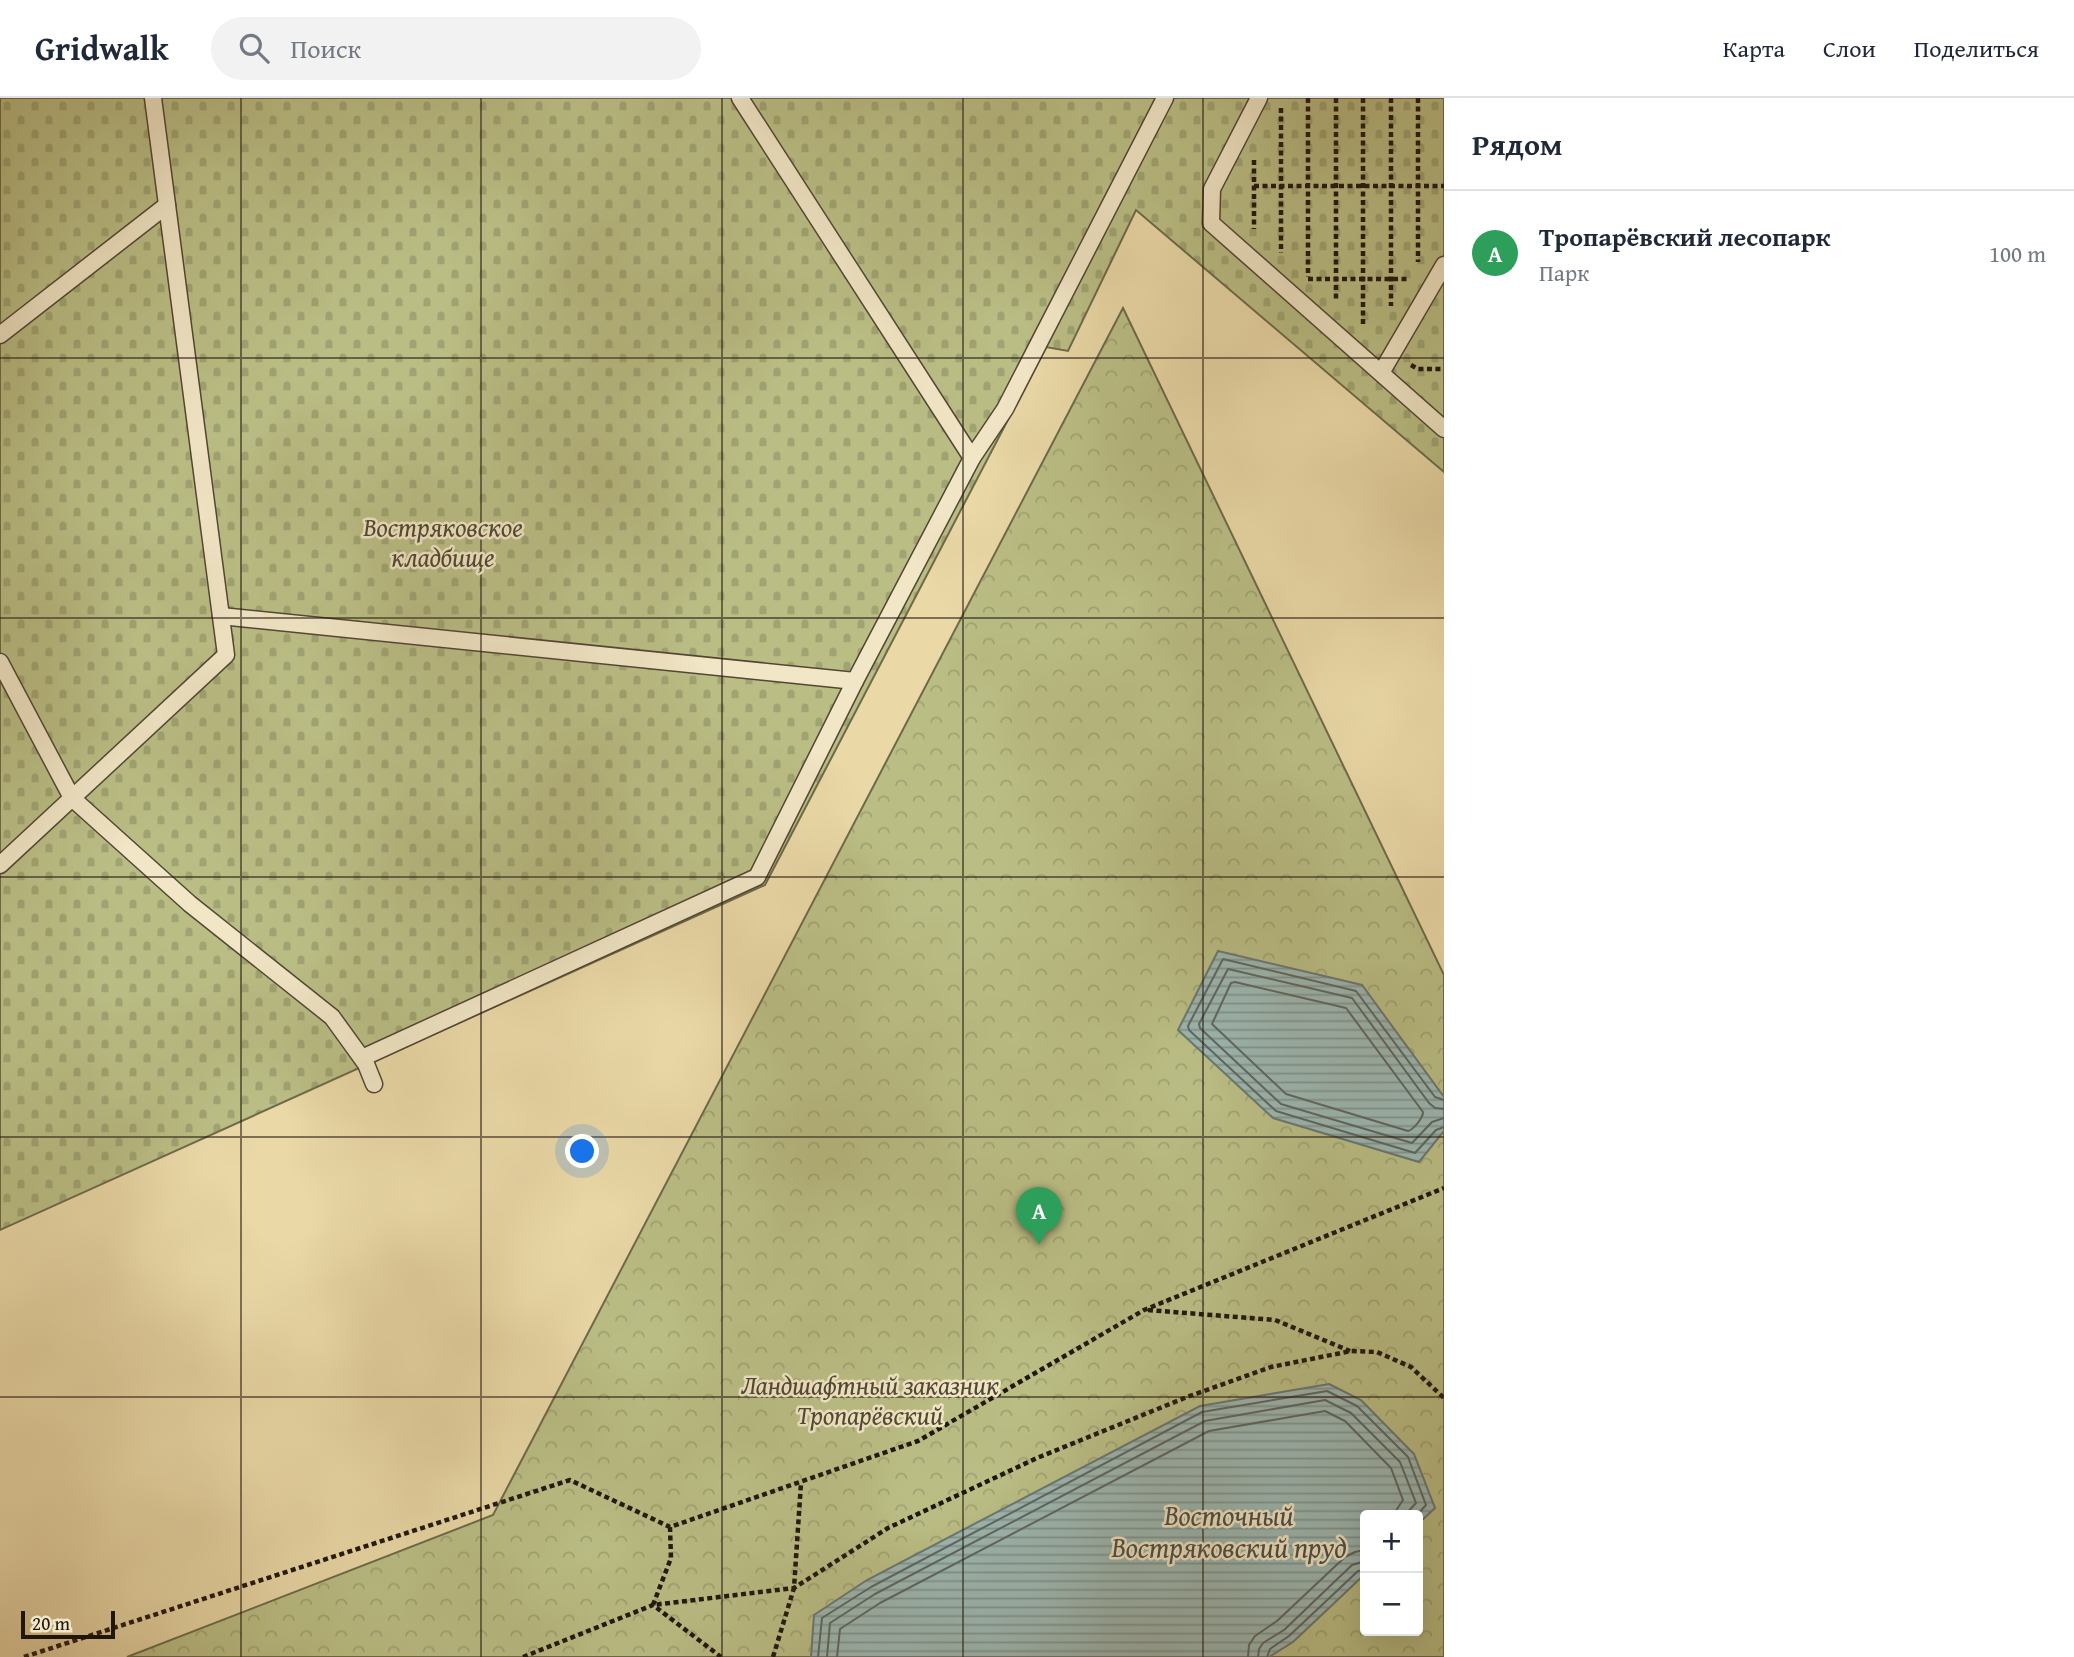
<!DOCTYPE html>
<html lang="ru">
<meta charset="utf-8">
<style>
:root{--surface:#fff;--page:#f2f2f3;--text:#1f2937;--muted:#747a83;--line:#e0e1e3;--accent:#8f2418}
body{margin:0;font-family:"Gentium Book Plus",serif;background:var(--page);color:var(--text)}
.controls{position:absolute;right:21px;bottom:21px;display:grid;overflow:hidden;border-radius:7px;box-shadow:0 7px 28px #0002}
.controls button{width:63px;height:63px;display:grid;place-items:center;padding:0;border:0;border-bottom:2px solid var(--line);background:var(--surface);color:var(--text);font:35px sans-serif}
.scale{position:absolute;left:21px;bottom:18px;width:94px;box-sizing:border-box;padding-left:7px;border:4px solid #20160f;border-top:0;font-size:19px;line-height:24px;white-space:nowrap;color:#20160f;-webkit-text-stroke:5px #f1e6c6;paint-order:stroke}
.you{position:absolute;left:583px;top:1054px;width:24px;height:24px;margin:-18px;border:5px solid #fff;border-radius:50%;background:#1a73e8;box-shadow:0 0 0 10px #1a73e833}
.badge{display:grid;place-items:center;width:46px;height:46px;border-radius:50%;background:var(--accent);color:#fff;font-size:23px;font-weight:700}
.pin{position:absolute;translate:-50% -58px;filter:drop-shadow(0 2px 4px #0008)}
.pin::after{content:'';position:absolute;top:37px;width:24px;height:21px;background:inherit;clip-path:polygon(0 0,100% 0,50% 100%)}
.list{margin:0;padding:0;list-style:none}
h2{display:flex;justify-content:space-between;align-items:center;height:91px;margin:0;padding:0 28px;font-size:30px}
h2 small{font-size:23px;font-weight:400;color:var(--muted)}
.list li{display:grid;grid-template-columns:46px 1fr auto;gap:21px;align-items:center;box-sizing:border-box;height:126px;padding:0 28px;border-top:2px solid var(--line)}
.list b{display:block;font-size:26px;white-space:nowrap}
.list p{margin:0;font-size:23px;white-space:nowrap;color:var(--muted)}
.list em{font-size:23px;font-style:normal;color:var(--muted)}
.icon{flex:none;width:38px;height:38px;fill:none;stroke:currentColor;stroke-width:2;stroke-linecap:round;stroke-linejoin:round}
.map{position:relative;flex:none;width:1444px;height:1559px;overflow:hidden}
header{display:flex;align-items:center;gap:42px;box-sizing:border-box;height:98px;padding:0 35px;background:var(--surface);border-bottom:2px solid var(--line)}
header strong{font-size:33px}
nav{display:flex;gap:38px;margin-inline-start:auto;font-size:24px}
.search{width:490px;height:63px;background:var(--page);display:flex;align-items:center;gap:18px;box-sizing:border-box;padding:0 24px;border-radius:38px;color:var(--muted);font-size:26px}
main{display:flex}
aside{flex:1;background:var(--surface)}
.map>svg:first-child{display:block}
</style>
<header>
<strong>Gridwalk</strong>
<div class="search"><svg class="icon" aria-label="search" viewBox="0 0 24 24"><circle cx="10" cy="10" r="6"/><path d="M15 15l6 6"/></svg>Поиск</div>
<nav><a>Карта</a><a>Слои</a><a>Поделиться</a></nav>
</header>
<main>
<div class="map">
<svg width="1444" height="1559" viewBox="0 0 1444 1559">
<defs>
<pattern id="cemetery-stones" width="16" height="16" patternUnits="userSpaceOnUse" patternTransform="scale(1.75)"><rect width="16" height="16" fill="#babe85"/><path d="M2 7V4a2 2 0 0 1 4 0v3zM10 15v-3a2 2 0 0 1 4 0v3z" fill="#a0a372"/></pattern>
<pattern id="park-crowns" width="20" height="18" patternUnits="userSpaceOnUse" patternTransform="scale(1.75)"><rect width="20" height="18" fill="#babe85"/><path d="M2 6a3 3 0 1 1 6 0M12 15a3 3 0 1 1 6 0" fill="none" stroke="#a0a372"/></pattern>
<pattern id="water-rules" width="6" height="5" patternUnits="userSpaceOnUse" patternTransform="scale(1.75)"><rect width="6" height="5" fill="#9cb7b2"/><path d="M0 2.5h6" fill="none" stroke="#7f948f"/></pattern>
</defs>
<rect width="100%" height="100%" fill="#ead8a7"/>
<filter id="stains"><feTurbulence type="fractalNoise" baseFrequency=".00286" numOctaves="4"/><feColorMatrix values="0 0 0 0 .2 0 0 0 0 .09 0 0 0 0 .02 0 0 0 .5 -.17"/></filter>
<radialGradient id="worn" r=".72"><stop offset=".6" stop-color="#630" stop-opacity="0"/><stop offset="1" stop-color="#630" stop-opacity=".3"/></radialGradient>
<path fill="url(#cemetery-stones)" stroke="#6d6a4a" stroke-width="2" d="M 0,0 L 1444,0 L 1444,374 L 1136,112 L 1068,253 L 1046,249 L 765,787 L 0,1132 Z"/>
<path fill="url(#park-crowns)" stroke="#6d6a4a" stroke-width="2" fill-rule="evenodd" d="M 1123,210 L 1444,877 L 1444,1559 L 127,1559 L 493,1417 ZM 1365,1417 L 1418,1417 L 1418,1533 L 1365,1533 Z"/>
<g fill="url(#water-rules)" stroke="#6a7771" stroke-width="2">
<path d="M 1218,853 L 1362,887 L 1444,999 L 1444,1033 L 1419,1064 L 1273,1020 L 1178,932 Z"/>
<path d="M 1329,1286 L 1361,1302 L 1414,1356 L 1435,1410 L 1418,1426 L 1418,1417 L 1365,1417 L 1365,1476 L 1293,1544 L 1269,1559 L 811,1559 L 814,1517 L 867,1482 L 1200,1308 Z"/>
</g>
<g fill="none" stroke-linecap="round" stroke-linejoin="round">
<g stroke="#5e6660" stroke-width="2">
<path d="M 1235,884 L 1346,910 L 1423,1014 C 1423,1020 1414,1031 1408,1033 L 1286,996 L 1212,926 L 1231,885 Z"/>
<path d="M 1444,1002 L 1435,999 L 1356,893 L 1223,861 L 1188,928 L 1189,932 L 1276,1013 L 1415,1055 L 1436,1032 L 1444,1029"/>
<path d="M 1444,1011 L 1435,1010 L 1429,1005 L 1352,900 L 1228,871 L 1199,926 L 1200,930 L 1281,1006 L 1412,1045 L 1432,1024 L 1444,1020"/>
<path d="M 818,1559 L 822,1520 L 871,1489 L 1202,1314 L 1327,1293 L 1357,1308 L 1408,1359 L 1426,1407 L 1417,1417"/>
<path d="M 827,1559 L 830,1525 L 875,1496 L 1205,1323 L 1325,1302 L 1351,1315 L 1400,1364 L 1416,1405 L 1405,1417"/>
<path d="M 837,1559 L 840,1531 L 880,1505 L 1209,1333 L 1325,1313 L 1345,1323 L 1391,1370 L 1403,1402 L 1393,1417"/>
<path d="M 1248,1559 L 1249,1547 L 1255,1538 L 1277,1523 L 1345,1459 L 1355,1454 L 1365,1452"/>
<path d="M 1258,1559 L 1259,1551 L 1263,1545 L 1284,1532 L 1352,1467 L 1365,1463"/>
<path d="M 1267,1559 L 1270,1551 L 1289,1538 L 1358,1473 L 1365,1472"/>
</g>
<defs>
<g id="lane">
<path d="M 740,0 L 972,360"/>
<path d="M 1259,0 L 1212,91 L 1211,125 L 1444,331"/>
<path d="M 0,237 L 167,107"/>
<path d="M 1381,275 L 1444,167"/>
<path d="M 221,518 L 855,583"/>
<path d="M 0,564 L 72,700 L 190,806 L 332,919 L 366,966 L 374,986"/>
<path d="M 0,767 L 226,557 L 153,0"/>
<path d="M 362,960 L 757,779 L 855,583 L 972,360 L 1005,311 L 1165,0"/>
</g>
</defs>
<use href="#lane" stroke="#524635" stroke-width="19"/>
<g stroke="#20160f" stroke-width="4.5" stroke-dasharray="5 3.5" stroke-linecap="butt">
<path d="M 1308,0 L 1308,179"/>
<path d="M 1336,0 L 1336,203"/>
<path d="M 1363,0 L 1363,227"/>
<path d="M 1391,0 L 1391,208"/>
<path d="M 1418,0 L 1418,164"/>
<path d="M 1281,10 L 1281,155"/>
<path d="M 1254,62 L 1254,131"/>
<path d="M 1254,88 L 1444,88"/>
<path d="M 1308,181 L 1408,181"/>
<path d="M 1411,267 L 1418,271 L 1444,271"/>
<path d="M 1148,1212 L 1275,1222 L 1350,1253"/>
<path d="M 670,1429 L 671,1460 L 653,1507 L 794,1490 L 888,1430 L 1037,1360 L 1187,1299 L 1271,1269 L 1351,1253 L 1377,1254 L 1411,1269 L 1444,1300"/>
<path d="M 24,1559 L 570,1382 L 670,1429 L 918,1343 L 1144,1212 L 1444,1090"/>
<path d="M 523,1559 L 653,1507 L 721,1559"/>
<path d="M 773,1559 L 794,1490 L 801,1385"/>
</g>
<use href="#lane" stroke="#f1e6c6" stroke-width="16"/>
</g>
<path fill="none" stroke="#20160f" stroke-width="2" stroke-opacity="0.55" d="M 241,0 L 241,1559M 481,0 L 481,1559M 722,0 L 722,1559M 963,0 L 963,1559M 1203,0 L 1203,1559M 0,260 L 1444,260M 0,520 L 1444,520M 0,779 L 1444,779M 0,1039 L 1444,1039M 0,1299 L 1444,1299"/>
<g text-anchor="middle" stroke-width="5" stroke-linejoin="round" paint-order="stroke">
<g font-size="26" font-style="italic" fill="#4e4832" stroke="#f1e6c6">
<text x="443" y="438">Востряковское<tspan x="443" dy="30">кладбище</tspan></text>
<text x="870" y="1296">Ландшафтный заказник<tspan x="870" dy="30">Тропарёвский</tspan></text>
</g>
<g font-size="28" font-style="italic" fill="#4b4e48" stroke="#f1e6c6">
<text x="1229" y="1427">Восточный<tspan x="1229" dy="32">Востряковский пруд</tspan></text>
</g>
</g>
<rect width="100%" height="100%" filter="url(#stains)"/>
<rect width="100%" height="100%" fill="url(#worn)"/>
</svg>
<div class="controls">
<button>+</button>
<button>−</button>
</div>
<div class="scale">20 m</div>
<div class="you"></div>
<div class="pin badge" style="left:1039px;top:1147px;background:#2e9e5b">A</div>
</div>
<aside>
<h2>Рядом<small></small></h2>
<ul class="list">
<li><span class="badge" style="background:#2e9e5b">A</span><div><b>Тропарёвский лесопарк</b><p>Парк</p></div><em>100 m</em></li>
</ul>
</aside>
</main>
